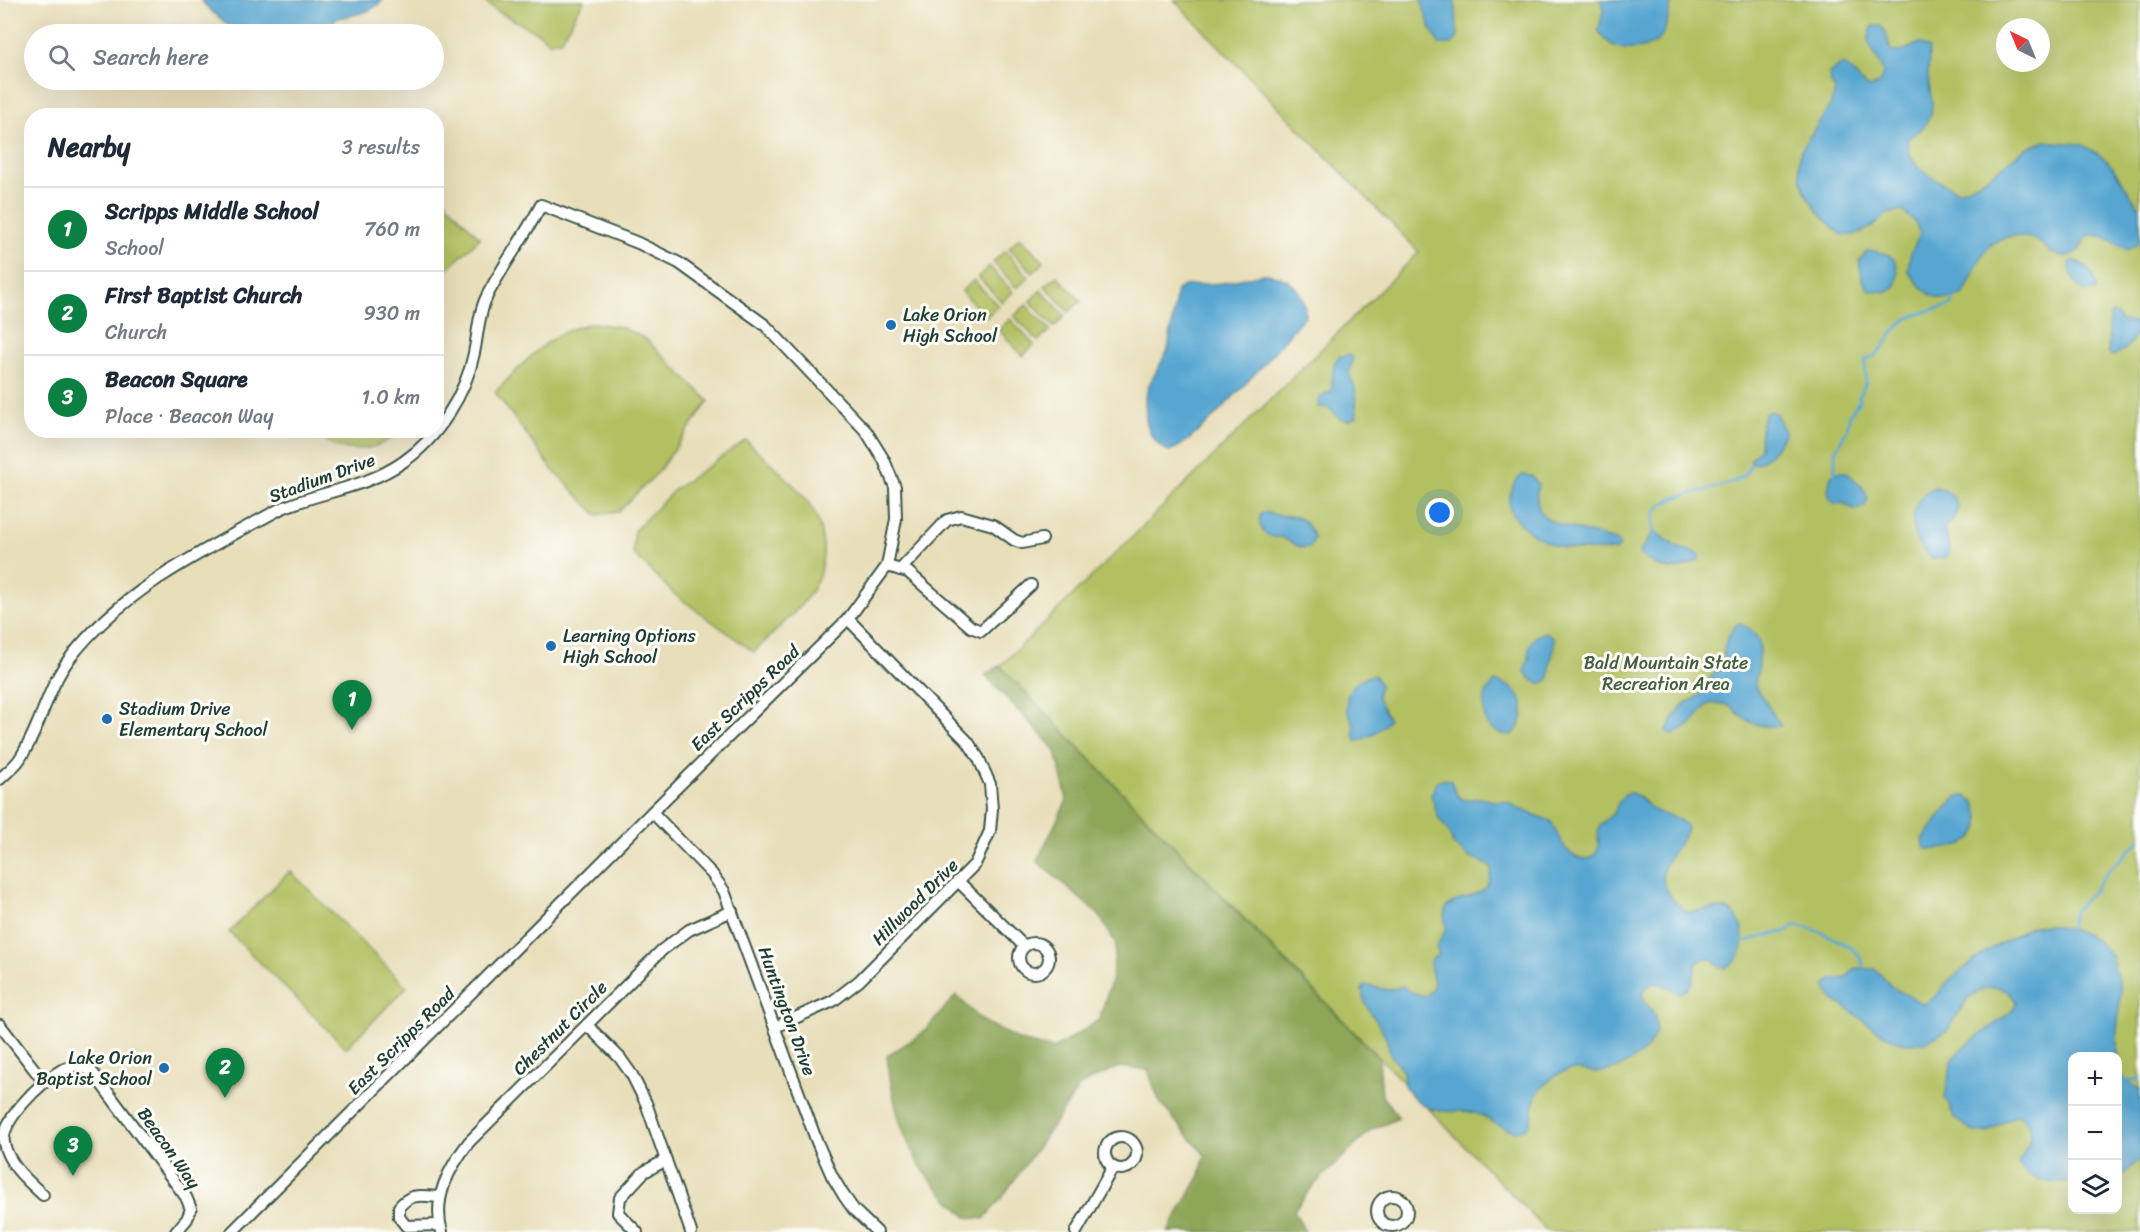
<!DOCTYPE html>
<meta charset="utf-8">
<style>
:root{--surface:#fff;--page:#f6f6f7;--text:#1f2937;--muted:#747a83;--line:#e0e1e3;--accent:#0b8043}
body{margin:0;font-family:Sriracha,sans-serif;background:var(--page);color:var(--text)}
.controls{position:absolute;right:18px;bottom:18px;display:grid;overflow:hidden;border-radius:12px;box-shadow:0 6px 24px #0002}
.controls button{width:54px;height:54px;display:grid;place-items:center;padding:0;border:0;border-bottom:2px solid var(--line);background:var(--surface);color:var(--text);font:30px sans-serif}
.compass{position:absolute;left:1996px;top:18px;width:54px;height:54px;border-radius:50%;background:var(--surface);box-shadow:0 6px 24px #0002;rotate:317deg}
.you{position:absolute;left:1440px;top:513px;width:21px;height:21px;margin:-15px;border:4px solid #fff;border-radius:50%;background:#1a73e8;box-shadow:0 0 0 9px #1a73e833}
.badge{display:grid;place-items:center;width:39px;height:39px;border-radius:50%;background:var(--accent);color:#fff;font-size:20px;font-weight:700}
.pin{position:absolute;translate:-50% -50px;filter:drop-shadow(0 2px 3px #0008)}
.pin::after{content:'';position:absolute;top:32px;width:21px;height:18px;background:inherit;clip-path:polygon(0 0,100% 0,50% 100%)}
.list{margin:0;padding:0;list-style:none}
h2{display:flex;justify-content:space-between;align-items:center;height:78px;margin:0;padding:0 24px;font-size:26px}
h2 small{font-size:20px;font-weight:400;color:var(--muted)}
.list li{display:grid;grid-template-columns:39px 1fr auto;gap:18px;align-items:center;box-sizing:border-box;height:84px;padding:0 24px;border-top:2px solid var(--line)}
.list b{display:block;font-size:22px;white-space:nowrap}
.list p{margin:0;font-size:20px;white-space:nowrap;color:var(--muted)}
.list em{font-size:20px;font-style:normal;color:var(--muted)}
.icon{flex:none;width:33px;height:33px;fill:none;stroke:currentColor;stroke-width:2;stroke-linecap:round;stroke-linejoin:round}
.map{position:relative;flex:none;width:2140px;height:1232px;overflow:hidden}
.search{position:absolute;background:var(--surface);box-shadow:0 6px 24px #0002;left:24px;top:24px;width:420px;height:66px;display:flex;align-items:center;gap:15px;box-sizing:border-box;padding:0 21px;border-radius:33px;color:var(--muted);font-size:22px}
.panel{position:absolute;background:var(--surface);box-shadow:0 6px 24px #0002;left:24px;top:108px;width:420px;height:330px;border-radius:24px}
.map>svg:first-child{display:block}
</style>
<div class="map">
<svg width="2140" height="1232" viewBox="0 0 2140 1232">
<rect width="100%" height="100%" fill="#fdfcf7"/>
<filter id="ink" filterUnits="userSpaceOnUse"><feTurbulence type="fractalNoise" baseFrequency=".0167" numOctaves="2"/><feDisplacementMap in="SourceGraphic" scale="12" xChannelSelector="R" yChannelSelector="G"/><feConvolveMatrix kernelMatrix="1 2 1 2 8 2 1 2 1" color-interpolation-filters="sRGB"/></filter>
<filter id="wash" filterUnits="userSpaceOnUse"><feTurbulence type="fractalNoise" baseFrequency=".008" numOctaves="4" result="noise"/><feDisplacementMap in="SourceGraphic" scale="24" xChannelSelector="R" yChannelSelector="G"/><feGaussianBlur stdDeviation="1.35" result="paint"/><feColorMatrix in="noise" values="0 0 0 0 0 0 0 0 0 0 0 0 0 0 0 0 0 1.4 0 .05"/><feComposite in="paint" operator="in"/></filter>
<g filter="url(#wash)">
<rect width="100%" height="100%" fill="#e8deb9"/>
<g fill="#b3c062" stroke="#697e4b" stroke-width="1.5" fill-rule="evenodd">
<path d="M 482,0 L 584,0 L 561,40 L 549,42 L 540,34 L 499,12 Z"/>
<path d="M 1174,0 L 2140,0 L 2140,1232 L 1548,1232 L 1000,666 L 1124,545 L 1419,252 ZM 2005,27 L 2041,27 L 2041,63 L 2005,63 ZM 2072,1056 L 2118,1056 L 2118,1210 L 2072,1210 Z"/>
<path d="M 437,193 L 480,238 L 437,279 Z"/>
<path d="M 1020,237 L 1044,262 L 1033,273 L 1009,248 Z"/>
<path d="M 1005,251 L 1029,277 L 1017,288 L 993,262 Z"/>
<path d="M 989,266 L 1013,292 L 1002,302 L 978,277 Z"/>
<path d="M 1057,276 L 1081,301 L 1069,312 L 1045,286 Z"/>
<path d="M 974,280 L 998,306 L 986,317 L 962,291 Z"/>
<path d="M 1041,290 L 1065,316 L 1054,327 L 1030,301 Z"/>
<path d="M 1026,305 L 1050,330 L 1038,341 L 1014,316 Z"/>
<path d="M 1010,319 L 1034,345 L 1023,356 L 999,330 Z"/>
<path d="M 594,323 L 621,327 L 646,339 L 709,401 L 658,472 L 618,512 L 597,515 L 552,469 L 495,392 C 525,363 550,329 594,323 Z"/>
<path d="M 314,431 L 334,431 L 355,436 L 364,436 L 379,431 L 399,431 C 375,455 338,456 314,431 Z"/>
<path d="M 746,440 C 763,457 803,490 813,510 C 828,540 827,573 805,600 C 790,619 771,635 754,652 L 673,593 L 633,553 L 634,531 L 675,489 Z"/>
<path d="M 290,871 L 407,987 L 346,1048 L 229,932 Z"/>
</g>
<path fill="#8ea658" stroke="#567246" stroke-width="1.5" d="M 1000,666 L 1379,1059 L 1382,1096 L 1399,1118 L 1371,1130 L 1313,1186 L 1294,1210 L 1305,1232 L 1168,1232 L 1200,1175 L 1205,1155 L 1160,1103 L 1148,1070 L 1118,1067 L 1081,1085 L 1001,1199 L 984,1219 L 967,1217 C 950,1200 930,1183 918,1162 C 898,1129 892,1094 887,1056 L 924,1032 L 956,995 L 981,1020 L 1020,1041 L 1054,1049 L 1099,1020 L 1112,978 L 1116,944 L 1099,915 L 1037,861 L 1067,800 L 1056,751 L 985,675 Z"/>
<g fill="#57a6d1" stroke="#3b7282" stroke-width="1.5">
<path d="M 201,0 L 383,0 C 369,15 353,14 335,19 L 329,34 L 236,34 C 228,21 210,14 201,0 Z"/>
<path d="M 1421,0 L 1455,0 L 1458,37 L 1452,44 L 1439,44 L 1431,29 Z"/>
<path d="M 1600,0 L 1672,0 C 1669,11 1668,28 1661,37 C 1651,50 1624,53 1611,44 C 1606,41 1602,35 1598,31 L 1604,8 Z"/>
<path d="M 1872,26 L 1881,26 L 1886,34 L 1891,51 L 1901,52 L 1919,43 L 1929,49 L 1928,79 L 1932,102 L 1931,114 L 1923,128 L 1908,139 C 1905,168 1936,179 1958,191 L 1971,186 L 1989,176 L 2026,148 L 2045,141 L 2081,144 L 2100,155 L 2111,165 L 2140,208 L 2140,239 L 2137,245 L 2127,250 L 2103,236 L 2089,235 C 2084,240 2080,250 2076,253 C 2072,256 2071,255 2067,256 C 2047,257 2049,246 2035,240 C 2019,233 1999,235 1988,248 C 1976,261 1972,279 1964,294 C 1938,307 1923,292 1908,271 L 1910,255 L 1920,234 L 1915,222 L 1902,211 L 1887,214 L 1872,227 L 1854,235 L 1842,235 C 1818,215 1794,188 1800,155 C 1802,147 1809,137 1814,130 C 1823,117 1833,105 1835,89 L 1830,82 L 1829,73 L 1843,64 C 1855,71 1858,84 1871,88 L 1881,82 L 1883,71 L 1868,41 Z"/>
<path d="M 1867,251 C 1893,250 1903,262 1895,287 L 1886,292 L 1869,290 L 1862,279 L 1859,261 Z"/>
<path d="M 2073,260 C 2087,265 2096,274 2096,290 L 2085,292 C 2075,285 2069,274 2070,262 Z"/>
<path d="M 1263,274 C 1286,274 1306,290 1305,315 L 1265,363 L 1215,416 L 1190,439 L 1173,450 L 1169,452 L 1159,445 L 1151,435 L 1146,421 L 1145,397 L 1150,383 L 1168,350 L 1177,290 L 1185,286 L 1222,283 Z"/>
<path d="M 2113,313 L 2118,316 L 2121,321 L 2136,323 L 2138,327 C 2134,340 2126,352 2112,356 L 2108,352 L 2110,314 Z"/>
<path d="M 1349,355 L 1353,358 L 1349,373 L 1355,388 L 1357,416 L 1349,420 L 1340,419 L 1329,408 L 1318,407 L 1319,400 L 1325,393 L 1331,393 L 1334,364 L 1340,356 Z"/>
<path d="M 1770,411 L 1776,414 L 1785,433 C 1777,446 1767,463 1751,464 L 1751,459 L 1760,448 L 1761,425 L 1765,413 Z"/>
<path d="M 1839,472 L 1847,472 L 1863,488 L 1868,498 L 1865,507 L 1855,510 L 1843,503 L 1836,504 L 1830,500 L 1828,490 L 1831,475 Z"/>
<path d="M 1522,475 L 1532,476 L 1538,484 C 1530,523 1559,524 1586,532 C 1597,535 1607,539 1618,542 L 1620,546 L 1615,551 C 1599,549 1581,552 1564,548 C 1542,542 1503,521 1510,495 C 1512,487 1515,480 1522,475 Z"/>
<path d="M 1935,487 C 1948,490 1954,495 1958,508 L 1952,521 L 1944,527 L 1950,550 L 1947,557 L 1933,559 C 1928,554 1920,548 1917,541 C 1908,520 1914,496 1935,487 Z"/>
<path d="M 1265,512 C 1291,521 1301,507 1314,538 L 1310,547 C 1297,549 1294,543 1283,538 C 1277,535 1280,538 1274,537 C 1262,535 1258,525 1260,515 Z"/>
<path d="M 1654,532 C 1662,535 1668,541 1675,546 C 1683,551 1692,549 1700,555 L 1699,560 C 1676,573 1659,572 1639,553 Z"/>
<path d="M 1738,623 C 1771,635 1758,660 1755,686 L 1781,726 C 1770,727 1757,726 1747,720 C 1730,709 1732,701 1708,704 C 1695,719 1691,728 1672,735 L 1666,731 L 1682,706 L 1699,696 L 1712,676 L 1724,664 C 1723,644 1725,638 1738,623 Z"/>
<path d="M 1546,632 L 1553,637 C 1556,647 1554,650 1551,660 C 1548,672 1554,680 1539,684 L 1531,679 L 1525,672 L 1526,665 L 1529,661 C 1527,647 1531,635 1546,632 Z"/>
<path d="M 1374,675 L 1380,685 L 1377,697 L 1389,720 C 1380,731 1371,737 1357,741 C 1353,735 1354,733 1354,727 C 1353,721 1348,715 1347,709 C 1344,690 1357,678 1374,675 Z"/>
<path d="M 1495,682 C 1523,685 1533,715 1512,735 C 1481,733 1482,717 1486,692 Z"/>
<path d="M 1447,779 L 1451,781 L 1457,795 L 1463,800 L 1480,798 L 1493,801 L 1506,801 L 1522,810 L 1551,821 C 1557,834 1567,861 1587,859 C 1591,858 1596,855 1597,851 C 1600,843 1597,835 1599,828 C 1602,821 1611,817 1615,811 C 1618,805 1620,794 1629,793 C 1637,792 1645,803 1651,808 C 1663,817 1679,814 1687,828 C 1681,851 1651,864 1668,892 C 1674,901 1678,907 1688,912 C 1700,911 1714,906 1726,909 C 1744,915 1747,945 1737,959 C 1734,962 1729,965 1726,968 L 1721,967 L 1710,958 L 1703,959 L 1697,963 C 1691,979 1697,982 1681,993 C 1664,990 1659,973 1642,992 C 1643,1005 1656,1010 1656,1024 C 1657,1050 1622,1072 1598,1072 C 1586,1072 1575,1066 1563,1072 C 1553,1076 1541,1087 1536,1096 C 1532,1105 1534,1125 1524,1129 C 1508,1136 1492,1119 1478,1114 C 1461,1107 1445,1117 1425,1106 C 1418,1102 1410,1094 1405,1087 C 1402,1082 1405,1076 1402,1070 C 1399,1064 1394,1061 1391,1055 C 1388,1047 1387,1037 1382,1030 C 1374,1016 1364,1007 1362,990 L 1365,985 L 1389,990 L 1403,986 L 1411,992 L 1425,996 C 1442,983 1429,976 1430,960 L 1439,955 L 1436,947 L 1446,929 C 1446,923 1443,916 1445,911 C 1453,891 1494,906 1491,866 L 1470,858 L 1453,844 L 1450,834 L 1439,819 L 1431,795 L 1437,781 Z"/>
<path d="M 1958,796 L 1965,796 L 1975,802 C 1977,809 1981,818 1979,826 C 1973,848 1943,850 1925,849 L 1923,840 L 1941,814 Z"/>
<path d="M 2048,925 L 2085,933 L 2099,943 L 2111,956 L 2121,990 L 2117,1033 L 2117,1056 L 2072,1056 L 2072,1182 C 2052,1184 2028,1183 2018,1163 C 2029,1142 2040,1132 2018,1114 L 1987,1132 L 1975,1133 L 1954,1117 L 1945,1097 L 1952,1061 L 1958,1052 L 2013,1010 L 2016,1002 L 2009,992 L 1997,987 L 1984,988 L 1968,998 L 1947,1031 L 1926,1042 L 1908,1043 L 1897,1041 L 1878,1031 L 1845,1007 L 1833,1000 L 1825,986 L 1831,980 L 1846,978 L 1855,968 L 1875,969 L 1893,988 L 1924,1004 L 1936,996 L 1949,980 L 1984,953 L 2032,926 Z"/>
<path d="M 2118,1074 L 2140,1090 L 2140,1159 L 2125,1173 L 2118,1177 Z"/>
</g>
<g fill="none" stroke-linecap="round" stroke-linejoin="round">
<g stroke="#57a6d1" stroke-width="3">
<path d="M 1835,474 L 1835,451 L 1847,430 L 1850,414 L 1859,402 L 1859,397 L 1866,382 L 1865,360 C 1886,354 1888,333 1904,321 C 1907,318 1930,310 1934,309 C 1941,307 1945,309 1952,305 L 1954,299"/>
<path d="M 1654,532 C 1654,526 1653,519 1655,513 C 1664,491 1723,493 1743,476 C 1746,473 1749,468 1751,464"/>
<path d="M 2069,929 L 2074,911 L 2094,890 L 2108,871 L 2140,840"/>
<path d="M 1741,942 L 1788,931 L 1793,926 C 1808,924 1853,945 1861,958 C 1863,962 1863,968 1864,972"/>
<path d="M 2118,1082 L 2140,1079"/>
</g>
</g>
</g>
<g filter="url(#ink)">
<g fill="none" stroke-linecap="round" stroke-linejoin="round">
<defs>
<g id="minor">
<path d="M 887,566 L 908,572 L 971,627 L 981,631 L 1031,585"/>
<path d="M 900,570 L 947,520 L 961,516 L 993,525 L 1014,540 L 1022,543 L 1042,539"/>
<path d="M 0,779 C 6,773 14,767 19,760 C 41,728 46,689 70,658 C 123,589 205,550 280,509 C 321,491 364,489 403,462 C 437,439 466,394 474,353 C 478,335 478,314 487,296 C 503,265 525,236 541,205 L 638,243 L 679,263 L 765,325 L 866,431 L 884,460 L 895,487 L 896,519 L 887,566 L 848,619 L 652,812 L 232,1232"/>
<path d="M 652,812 L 712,874 L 724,891 L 817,1142 L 832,1176 L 844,1196 L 854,1210 L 877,1232"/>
<path d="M 959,882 L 1024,946"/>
<circle cx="1034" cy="958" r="15"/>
<path d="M 0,1025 L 44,1082"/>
<path d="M 587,1025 L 620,1058 L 632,1075 L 646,1103 L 691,1232"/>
<path d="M 775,1027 L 833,1001 L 859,981 L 975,864 L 990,831 L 992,809 L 990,784 L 979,759 L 968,742 L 848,619"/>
<circle cx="1121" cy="1153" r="16"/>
<path d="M 43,1195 C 27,1180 8,1164 4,1143 C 0,1121 42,1081 60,1071 C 65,1068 71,1067 77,1065 L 91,1071 L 100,1082 L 186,1197 L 191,1209 L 187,1219 L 176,1232"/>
<circle cx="1392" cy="1211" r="15"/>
<path d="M 440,1197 C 422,1196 411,1192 399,1207 L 399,1217 L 406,1226 L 440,1225"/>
<path d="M 442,1232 C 432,1198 449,1168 469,1142 L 662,950 L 689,930 L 732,911"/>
<path d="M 637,1232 L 618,1213 L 620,1198 L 644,1172 L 666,1160"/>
<path d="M 1076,1232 L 1113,1167"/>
</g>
</defs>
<use href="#minor" stroke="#3d5548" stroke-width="14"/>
<use href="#minor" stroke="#fff" stroke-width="10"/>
</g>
</g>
<g fill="#1f6fb2" stroke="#fdfcf7" stroke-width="2">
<circle cx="891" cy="325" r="6"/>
<circle cx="551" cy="646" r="6"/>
<circle cx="107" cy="719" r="6"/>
<circle cx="164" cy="1068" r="6"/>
</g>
<g text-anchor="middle" stroke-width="6" stroke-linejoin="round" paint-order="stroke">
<g font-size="18" fill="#1f3d34" stroke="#fdfcf7" text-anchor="start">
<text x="903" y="321">Lake Orion<tspan x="903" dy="21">High School</tspan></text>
<text x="563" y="642">Learning Options<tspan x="563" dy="21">High School</tspan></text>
<text x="119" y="715">Stadium Drive<tspan x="119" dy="21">Elementary School</tspan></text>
<text x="152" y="1064" text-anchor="end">Lake Orion<tspan x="152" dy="21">Baptist School</tspan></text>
</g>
<g font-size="18" fill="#1f3d34" stroke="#fdfcf7">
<text transform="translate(322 478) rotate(-20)" y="6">Stadium Drive</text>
<text transform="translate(745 698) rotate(-44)" y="6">East Scripps Road</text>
<text transform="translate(915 902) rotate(-45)" y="6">Hillwood Drive</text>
<text transform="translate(787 1011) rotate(70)" y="6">Huntington Drive</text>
<text transform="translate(560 1028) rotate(-45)" y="6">Chestnut Circle</text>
<text transform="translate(401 1041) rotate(-45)" y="6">East Scripps Road</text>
<text transform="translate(169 1148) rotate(55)" y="6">Beacon Way</text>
</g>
<g font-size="18" fill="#445e40" stroke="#fdfcf7">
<text x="1666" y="669">Bald Mountain State<tspan x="1666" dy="21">Recreation Area</tspan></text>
</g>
</g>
</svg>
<div class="controls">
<button>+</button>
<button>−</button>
<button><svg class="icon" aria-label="layers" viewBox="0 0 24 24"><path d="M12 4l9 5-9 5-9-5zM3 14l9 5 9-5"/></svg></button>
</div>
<svg class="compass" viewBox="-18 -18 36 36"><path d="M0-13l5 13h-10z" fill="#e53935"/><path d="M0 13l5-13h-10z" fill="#747a83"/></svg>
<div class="you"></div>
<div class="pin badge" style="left:352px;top:730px">1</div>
<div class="pin badge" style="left:225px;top:1098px">2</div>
<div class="pin badge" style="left:73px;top:1176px">3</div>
<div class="search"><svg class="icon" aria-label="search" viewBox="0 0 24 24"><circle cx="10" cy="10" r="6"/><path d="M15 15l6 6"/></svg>Search here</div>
<section class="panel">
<h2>Nearby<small>3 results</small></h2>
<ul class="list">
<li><span class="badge">1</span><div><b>Scripps Middle School</b><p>School</p></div><em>760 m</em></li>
<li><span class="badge">2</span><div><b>First Baptist Church</b><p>Church</p></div><em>930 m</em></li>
<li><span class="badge">3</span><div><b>Beacon Square</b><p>Place · Beacon Way</p></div><em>1.0 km</em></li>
</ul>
</section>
</div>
